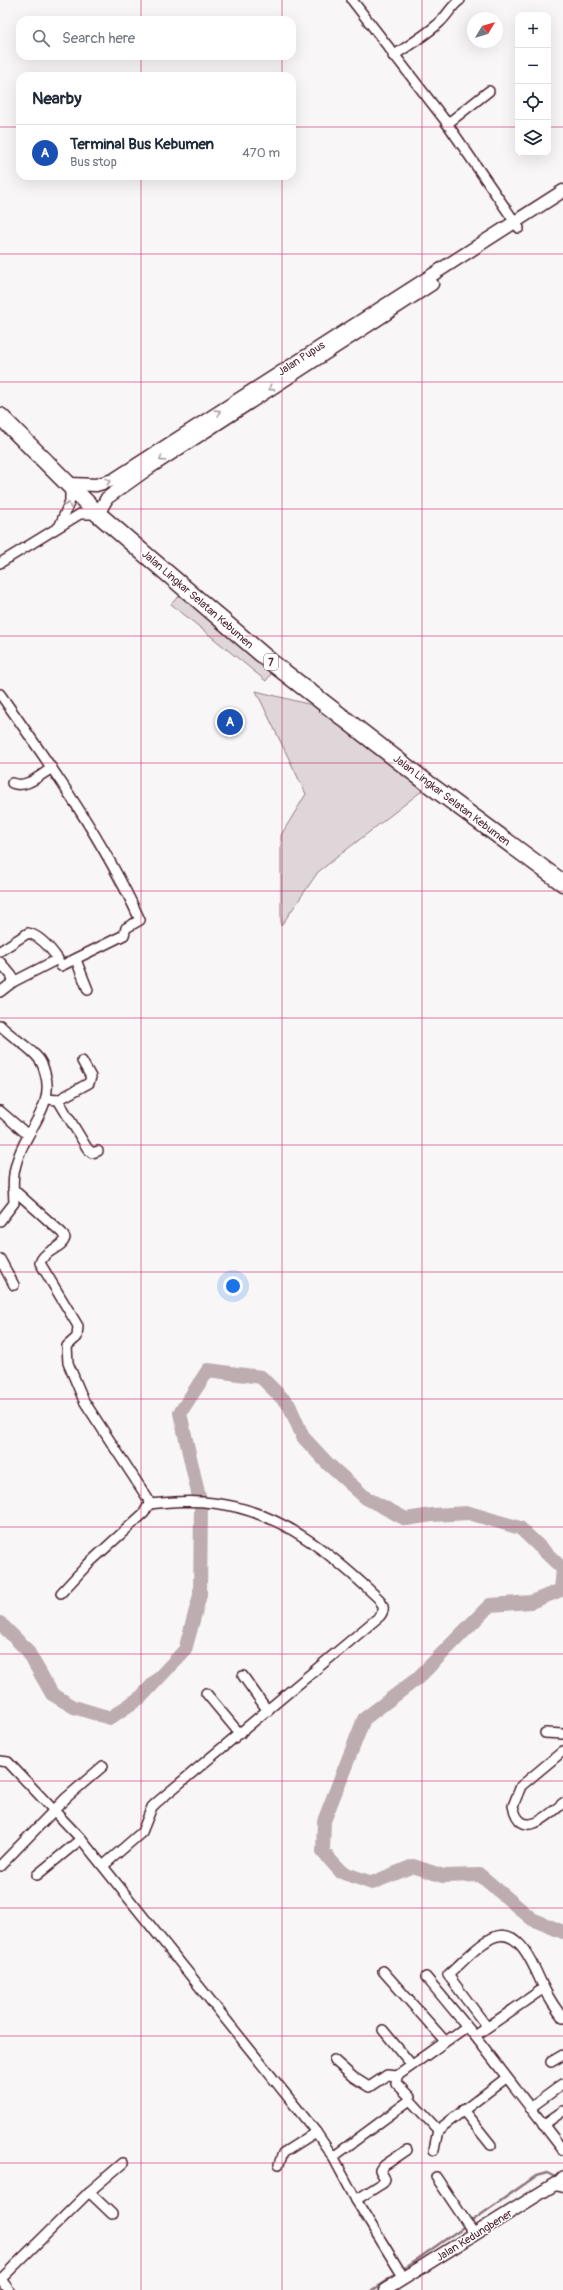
<!DOCTYPE html>
<meta charset="utf-8">
<style>
:root{--surface:#fff;--page:#f6f6f7;--text:#1f2937;--muted:#747a83;--line:#e0e1e3;--accent:#d1495b}
body{margin:0;font-family:Pangolin,sans-serif;background:var(--page);color:var(--text)}
.controls{position:absolute;right:12px;top:12px;display:grid;overflow:hidden;border-radius:8px;box-shadow:0 4px 16px #0002}
.controls button{width:36px;height:36px;display:grid;place-items:center;padding:0;border:0;border-bottom:1px solid var(--line);background:var(--surface);color:var(--text);font:20px sans-serif}
.compass{position:absolute;left:467px;top:12px;width:36px;height:36px;border-radius:50%;background:var(--surface);box-shadow:0 4px 16px #0002;rotate:52deg}
.you{position:absolute;left:233px;top:1286px;width:14px;height:14px;margin:-10px;border:3px solid #fff;border-radius:50%;background:#1a73e8;box-shadow:0 0 0 6px #1a73e833}
.badge{display:grid;place-items:center;width:26px;height:26px;border-radius:50%;background:var(--accent);color:#fff;font-size:13px;font-weight:700}
.pin{position:absolute;translate:-50% -50%;border:2px solid #fff;box-shadow:0 1px 4px #0006}
.list{margin:0;padding:0;list-style:none}
h2{display:flex;justify-content:space-between;align-items:center;height:52px;margin:0;padding:0 16px;font-size:17px}
h2 small{font-size:13px;font-weight:400;color:var(--muted)}
.list li{display:grid;grid-template-columns:26px 1fr auto;gap:12px;align-items:center;box-sizing:border-box;height:56px;padding:0 16px;border-top:1px solid var(--line)}
.list b{display:block;font-size:15px;white-space:nowrap}
.list p{margin:0;font-size:13px;white-space:nowrap;color:var(--muted)}
.list em{font-size:13px;font-style:normal;color:var(--muted)}
.icon{flex:none;width:22px;height:22px;fill:none;stroke:currentColor;stroke-width:2;stroke-linecap:round;stroke-linejoin:round}
.map{position:relative;flex:none;width:563px;height:2290px;overflow:hidden}
.search{position:absolute;background:var(--surface);box-shadow:0 4px 16px #0002;left:16px;top:16px;width:280px;height:44px;display:flex;align-items:center;gap:10px;box-sizing:border-box;padding:0 14px;border-radius:12px;color:var(--muted);font-size:15px}
.panel{position:absolute;background:var(--surface);box-shadow:0 4px 16px #0002;left:16px;top:72px;width:280px;height:108px;border-radius:12px}
.map>svg:first-child{display:block}
</style>
<div class="map">
<svg width="563" height="2290" viewBox="0 0 563 2290">
<rect width="100%" height="100%" fill="#f8f6f7"/>
<filter id="ink" filterUnits="userSpaceOnUse"><feTurbulence type="fractalNoise" baseFrequency=".025" numOctaves="2"/><feDisplacementMap in="SourceGraphic" scale="8" xChannelSelector="R" yChannelSelector="G"/><feConvolveMatrix kernelMatrix="1 2 1 2 8 2 1 2 1" color-interpolation-filters="sRGB"/></filter>
<g filter="url(#ink)">
<g fill="#ded6d9" stroke="#947a82">
<path d="M 180,595 L 273,671 L 266,681 L 171,604 Z"/>
<path d="M 256,691 L 340,712 L 432,783 L 318,872 L 281,926 L 281,835 L 306,794 Z"/>
</g>
<g fill="none" stroke-linecap="round" stroke-linejoin="round">
<g stroke="#8f747b" stroke-width="2.5">
<path d="M 402,2270 L 536,2176 L 547,2173 L 557,2178"/>
<path d="M 372,2290 L 398,2273"/>
</g>
<path stroke="#bdadb0" stroke-width="14" d="M 0,1623 L 27,1650 L 52,1694 L 74,1707 L 110,1718 L 141,1697 L 185,1650 L 200,1595 L 201,1506 L 180,1413 L 208,1370 L 261,1377 L 289,1405 L 303,1437 L 329,1465 L 366,1498 L 406,1519 L 432,1515 L 469,1513 L 520,1528 L 563,1569 L 561,1590 L 531,1602 L 490,1605 L 418,1678 L 364,1719 L 324,1821 L 323,1852 L 341,1872 L 372,1883 L 413,1866 L 443,1876 L 480,1875 L 532,1919 L 563,1932"/>
<defs>
<g id="street">
<path d="M 352,0 L 444,119 L 519,228"/>
<path d="M 393,56 C 409,45 426,35 439,23 C 448,15 451,6 460,0"/>
<path d="M 447,124 L 489,91"/>
<path d="M 60,525 L 70,501 L 70,486"/>
<path d="M 0,563 L 80,514 L 98,514"/>
<path d="M 0,694 C 51,766 103,839 140,920 L 126,928 L 124,935 L 61,966"/>
<path d="M 12,783 C 26,789 40,775 52,768"/>
<path d="M 0,951 L 28,933 C 41,936 51,949 58,959 L 13,982 L 0,992"/>
<path d="M 76,960 L 88,990"/>
<path d="M 0,962 L 12,976 L 13,982"/>
<path d="M 0,1025 C 12,1038 29,1046 39,1059 C 42,1063 44,1069 45,1073 C 55,1104 29,1127 19,1155 C 12,1174 13,1183 14,1203 L 0,1221"/>
<path d="M 47,1099 L 58,1100 L 89,1083 L 91,1077 L 82,1061"/>
<path d="M 58,1100 L 87,1148 L 92,1153 L 98,1151"/>
<path d="M 0,1111 L 28,1135"/>
<path d="M 13,1189 L 62,1233 L 65,1238 C 62,1249 44,1250 40,1263 L 78,1326 L 77,1337 L 67,1346 L 68,1363 L 84,1401 L 148,1499 L 149,1504 L 144,1513 L 88,1564 L 61,1593"/>
<path d="M 0,1259 L 14,1285"/>
<path d="M 243,1676 L 268,1711"/>
<path d="M 206,1693 L 240,1734"/>
<path d="M 545,1733 L 563,1734"/>
<path d="M 563,1751 L 521,1786 L 513,1806 C 521,1841 547,1817 563,1803"/>
<path d="M 0,1761 L 8,1762 L 81,1839 L 316,2132 L 333,2157 L 356,2200 L 404,2278"/>
<path d="M 0,1866 L 66,1798 L 103,1766"/>
<path d="M 103,1866 L 142,1832 L 152,1807 L 156,1803 L 380,1616 C 385,1609 384,1607 379,1599 C 333,1555 280,1510 213,1503 C 192,1500 170,1502 149,1504"/>
<path d="M 37,1875 L 81,1839"/>
<path d="M 383,1971 L 445,2041"/>
<path d="M 426,1977 L 475,2036 L 563,2150"/>
<path d="M 487,2027 L 448,1975 C 462,1963 476,1946 492,1938 C 521,1923 536,1974 545,1990 C 550,2000 556,2009 563,2018"/>
<path d="M 383,2030 L 411,2064"/>
<path d="M 475,2036 L 544,1988"/>
<path d="M 334,2060 L 353,2077 L 369,2087 L 387,2075 L 397,2076"/>
<path d="M 551,2062 L 563,2055"/>
<path d="M 410,2100 L 438,2130"/>
<path d="M 530,2108 L 563,2084"/>
<path d="M 463,2110 L 491,2145"/>
<path d="M 543,2125 L 563,2111"/>
<path d="M 434,2150 L 438,2130 L 506,2078"/>
<path d="M 333,2157 L 410,2100 L 410,2097 L 396,2083 L 397,2076 L 466,2027"/>
<path d="M 279,2164 L 283,2153 L 316,2132"/>
<path d="M 436,2177 L 475,2235"/>
<path d="M 555,2184 L 563,2176"/>
<path d="M 89,2192 L 112,2214"/>
<path d="M 356,2200 L 383,2183 L 385,2179 L 380,2170 L 382,2167 L 407,2150"/>
<path d="M 0,2278 L 9,2290"/>
<path d="M 1,2279 L 89,2192 L 123,2163"/>
</g>
<g id="secondary">
<path d="M 70,484 L 96,485 L 113,480 L 563,191"/>
<path d="M 98,514 L 107,498 L 149,468 L 432,284"/>
<path d="M 385,2290 L 555,2184 L 563,2186"/>
</g>
<path id="highway" d="M 0,416 L 98,514 L 271,662 L 430,785 L 563,883"/>
</defs>
<use href="#street" stroke="#4a1f2b" stroke-width="12"/>
<use href="#secondary" stroke="#4a1f2b" stroke-width="15"/>
<use href="#highway" stroke="#4a1f2b" stroke-width="19"/>
<use href="#street" stroke="#fff" stroke-width="9"/>
<use href="#secondary" stroke="#fff" stroke-width="12"/>
<use href="#highway" stroke="#fff" stroke-width="16"/>
</g>
<defs><path id="oneway-chevron" d="M-2-3.5L2.5 0L-2 3.5" fill="none" stroke-width="1.6" stroke-linecap="round" stroke-linejoin="round"/></defs>
<g stroke="#ae9aa0">
<use href="#oneway-chevron" transform="translate(271 388) rotate(147)"/>
<use href="#oneway-chevron" transform="translate(218 412) rotate(-33)"/>
<use href="#oneway-chevron" transform="translate(162 459) rotate(147)"/>
<use href="#oneway-chevron" transform="translate(108 481) rotate(-18)"/>
<use href="#oneway-chevron" transform="translate(68 505) rotate(-72)"/>
</g>
</g>
<path fill="none" stroke="#c2185b" stroke-width="1" stroke-opacity="0.55" d="M 141,0 L 141,20M 282,0 L 282,20M 422,0 L 422,2290M 141,56 L 141,76M 282,56 L 282,76M 0,127 L 20,127M 292,127 L 518,127M 548,127 L 563,127M 141,176 L 141,2290M 282,176 L 282,2290M 0,254 L 563,254M 0,382 L 563,382M 0,509 L 563,509M 0,636 L 563,636M 0,763 L 563,763M 0,891 L 563,891M 0,1018 L 563,1018M 0,1145 L 563,1145M 0,1272 L 563,1272M 0,1399 L 563,1399M 0,1527 L 563,1527M 0,1654 L 563,1654M 0,1781 L 563,1781M 0,1908 L 563,1908M 0,2036 L 563,2036M 0,2163 L 563,2163"/>
<g text-anchor="middle" stroke-width="3" stroke-linejoin="round" paint-order="stroke">
<rect fill="#fff" stroke="#80626b" stroke-width="1" x="264" y="654" width="14" height="16" rx="3"/>
<g font-size="10" font-weight="bold" fill="#4a1f2b">
<text x="271" y="666">7</text>
</g>
<g font-size="11" fill="#4a1f2b" stroke="#fff">
<text transform="translate(301 358) rotate(-33)" y="4">Jalan Pupus</text>
<text transform="translate(198 599) rotate(41)" y="4">Jalan Lingkar Selatan Kebumen</text>
<text transform="translate(452 800) rotate(37)" y="4">Jalan Lingkar Selatan Kebumen</text>
<text transform="translate(474 2235) rotate(-32)" y="4">Jalan Kedungbener</text>
</g>
</g>
</svg>
<div class="controls">
<button>+</button>
<button>−</button>
<button><svg class="icon" aria-label="locate" viewBox="0 0 24 24"><circle cx="12" cy="12" r="6"/><path d="M12 2v4M12 18v4M2 12h4M18 12h4"/></svg></button>
<button><svg class="icon" aria-label="layers" viewBox="0 0 24 24"><path d="M12 4l9 5-9 5-9-5zM3 14l9 5 9-5"/></svg></button>
</div>
<svg class="compass" viewBox="-18 -18 36 36"><path d="M0-13l5 13h-10z" fill="#e53935"/><path d="M0 13l5-13h-10z" fill="#747a83"/></svg>
<div class="you"></div>
<div class="pin badge" style="left:230px;top:722px;background:#1a4fb4">A</div>
<div class="search"><svg class="icon" aria-label="search" viewBox="0 0 24 24"><circle cx="10" cy="10" r="6"/><path d="M15 15l6 6"/></svg>Search here</div>
<section class="panel">
<h2>Nearby<small></small></h2>
<ul class="list">
<li><span class="badge" style="background:#1a4fb4">A</span><div><b>Terminal Bus Kebumen</b><p>Bus stop</p></div><em>470 m</em></li>
</ul>
</section>
</div>
